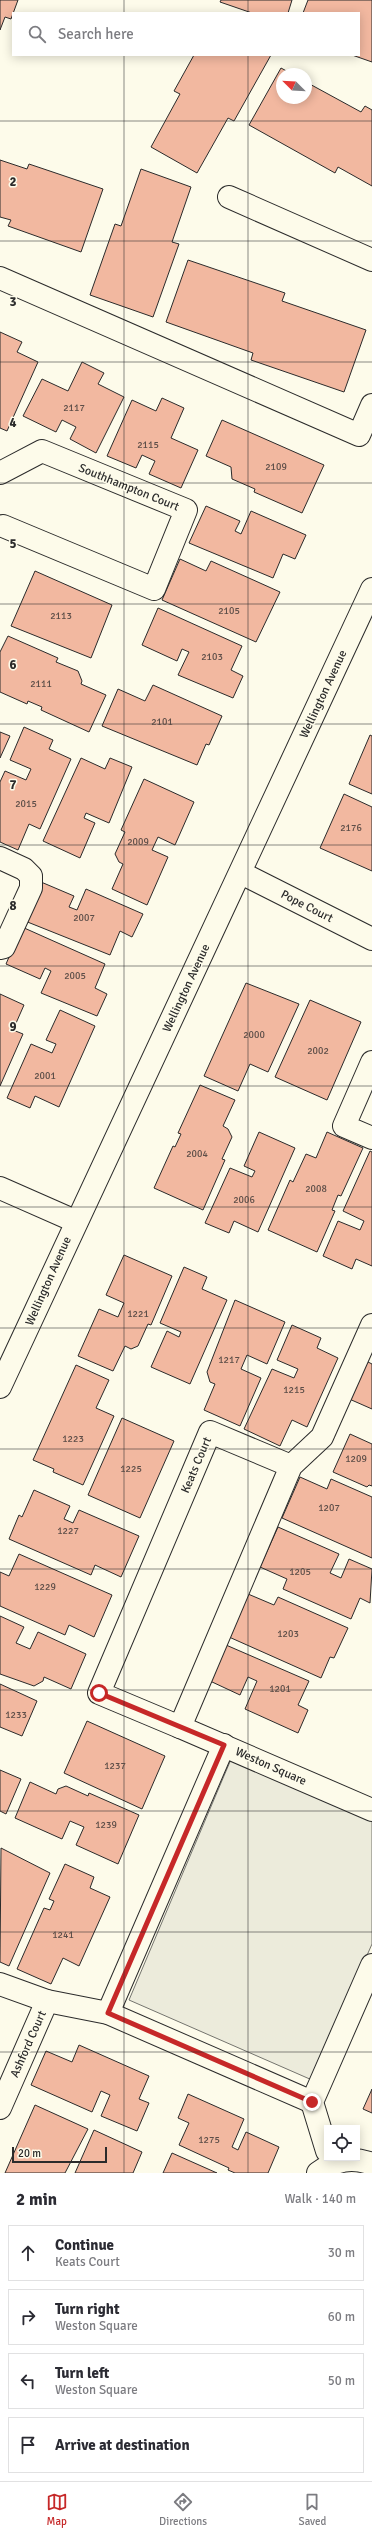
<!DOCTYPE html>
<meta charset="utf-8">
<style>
:root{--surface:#fff;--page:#f2f2f3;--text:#2b2b33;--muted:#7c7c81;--line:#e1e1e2;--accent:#c62828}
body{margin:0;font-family:Signika,sans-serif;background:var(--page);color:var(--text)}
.controls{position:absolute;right:12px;bottom:12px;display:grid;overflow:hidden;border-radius:0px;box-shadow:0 2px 10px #0003}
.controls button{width:36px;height:36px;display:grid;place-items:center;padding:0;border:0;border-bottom:1px solid var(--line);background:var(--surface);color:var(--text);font:20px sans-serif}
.compass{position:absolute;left:276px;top:68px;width:36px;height:36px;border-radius:50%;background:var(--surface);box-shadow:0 2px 10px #0003;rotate:294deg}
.scale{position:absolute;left:12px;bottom:10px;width:95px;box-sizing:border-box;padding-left:4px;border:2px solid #2b2b2b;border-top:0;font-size:11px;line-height:14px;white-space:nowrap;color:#2b2b2b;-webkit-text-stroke:3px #fdfbea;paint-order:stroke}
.stop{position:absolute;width:12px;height:12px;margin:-9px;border:3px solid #c62828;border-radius:50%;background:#fff}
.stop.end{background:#c62828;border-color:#fff;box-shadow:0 1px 4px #0008}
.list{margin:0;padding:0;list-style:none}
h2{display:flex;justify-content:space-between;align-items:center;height:52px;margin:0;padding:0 16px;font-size:17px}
h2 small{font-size:13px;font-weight:400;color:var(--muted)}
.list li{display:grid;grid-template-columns:26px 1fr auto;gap:12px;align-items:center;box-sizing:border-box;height:56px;margin:0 8px 8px;padding:0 8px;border:1px solid var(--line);border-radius:0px}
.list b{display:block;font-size:15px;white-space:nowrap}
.list p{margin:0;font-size:13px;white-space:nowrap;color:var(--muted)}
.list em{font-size:13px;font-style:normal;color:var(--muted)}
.icon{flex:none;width:22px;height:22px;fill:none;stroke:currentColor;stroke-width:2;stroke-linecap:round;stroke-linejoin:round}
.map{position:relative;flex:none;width:372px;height:2173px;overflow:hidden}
.search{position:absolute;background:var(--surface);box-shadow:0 2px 10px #0003;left:12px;right:12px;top:12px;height:44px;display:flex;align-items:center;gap:10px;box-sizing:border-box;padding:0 14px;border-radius:0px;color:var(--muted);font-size:15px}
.sheet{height:308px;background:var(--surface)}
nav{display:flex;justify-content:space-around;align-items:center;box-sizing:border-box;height:56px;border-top:1px solid var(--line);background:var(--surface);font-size:11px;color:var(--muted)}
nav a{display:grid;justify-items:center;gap:2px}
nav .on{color:var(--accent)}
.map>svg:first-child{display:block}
</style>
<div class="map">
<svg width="372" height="2173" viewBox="0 0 372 2173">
<rect width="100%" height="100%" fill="#fdfbea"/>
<path fill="#ecebdb" stroke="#74746e" d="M 232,1757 L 372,1819 L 372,1944 L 312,2080 L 129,2000 Z"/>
<g fill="#f2b8a0" stroke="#2b2b2b">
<path d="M 0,0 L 18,0 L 11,19 L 5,17 L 0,30 Z"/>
<path d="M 221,0 L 292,0 L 288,13 L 252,13 L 220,2 Z"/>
<path d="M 308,0 L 372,0 L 372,62 L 352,55 L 359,55 L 359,13 L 303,13 Z"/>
<path d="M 194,55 L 271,55 L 234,121 L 228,118 L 197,173 L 151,147 L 180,94 L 174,91 Z"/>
<path d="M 281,68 L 292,74 L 282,74 L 282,98 L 306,98 L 306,82 L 361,112 L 365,106 L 372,110 L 372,186 L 338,167 L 335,173 L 249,125 Z"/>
<path d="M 0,160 L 27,169 L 29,164 L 103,189 L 81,252 L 8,226 L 11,220 L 0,217 Z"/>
<path d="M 141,169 L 191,187 L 172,242 L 179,244 L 153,317 L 90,295 L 115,224 L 121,226 Z"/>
<path d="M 188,260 L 285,293 L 282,301 L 366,330 L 344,392 L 251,360 L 253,353 L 166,322 Z"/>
<path d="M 0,332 L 22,342 L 17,352 L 38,362 L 7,431 L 0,428 Z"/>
<path d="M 82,362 L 104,373 L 98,384 L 124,397 L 96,453 L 70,439 L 76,427 L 62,420 L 56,432 L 23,416 L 42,379 L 68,391 Z"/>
<path d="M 162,398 L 184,408 L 171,438 L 198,450 L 181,488 L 149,474 L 155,461 L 142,455 L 136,468 L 107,456 L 132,400 L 156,411 Z"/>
<path d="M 222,420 L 324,465 L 302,513 L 254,492 L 255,489 L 232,479 L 231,467 L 206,456 Z"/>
<path d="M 206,506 L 240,521 L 235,531 L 241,534 L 251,511 L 306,535 L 295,559 L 283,554 L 273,578 L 189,543 Z"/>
<path d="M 180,559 L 206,571 L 211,561 L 280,592 L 256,642 L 162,600 Z"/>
<path d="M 35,571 L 112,605 L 91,658 L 11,626 Z"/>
<path d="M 158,608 L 242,646 L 231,670 L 243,676 L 233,698 L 178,675 L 189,652 L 182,649 L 177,661 L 142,645 Z"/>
<path d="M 8,636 L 58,658 L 56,662 L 78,671 L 82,681 L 81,684 L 106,695 L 89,732 L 41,710 L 42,707 L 28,701 L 27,704 L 0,692 L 0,652 Z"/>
<path d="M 153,685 L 222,716 L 209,745 L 206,744 L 197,765 L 102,726 L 118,689 L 145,701 Z"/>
<path d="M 24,727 L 53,740 L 49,749 L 71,759 L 40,829 L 29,824 L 18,850 L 0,842 L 0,782 L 5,771 L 26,780 L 31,769 L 10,760 Z"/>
<path d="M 0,732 L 10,736 L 0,758 Z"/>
<path d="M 370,735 L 372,736 L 372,794 L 349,784 Z"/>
<path d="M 81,758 L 105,769 L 110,758 L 132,767 L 109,823 L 86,813 L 84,818 L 95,823 L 80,858 L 43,841 Z"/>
<path d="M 144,779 L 194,802 L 175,845 L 158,837 L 152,850 L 168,857 L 147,905 L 112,889 L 123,864 L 119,862 L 115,854 L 125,832 L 121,830 Z"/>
<path d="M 344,794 L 372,807 L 372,871 L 320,848 Z"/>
<path d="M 41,882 L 74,896 L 69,907 L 77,910 L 86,889 L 143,914 L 132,937 L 120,931 L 110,955 L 25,921 Z"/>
<path d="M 22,927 L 105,964 L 95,988 L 107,994 L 97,1016 L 41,993 L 51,971 L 45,968 L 40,979 L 6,964 Z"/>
<path d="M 246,983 L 299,1004 L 268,1072 L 250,1064 L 238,1091 L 204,1076 Z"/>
<path d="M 0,994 L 24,1005 L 13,1030 L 23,1034 L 0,1086 Z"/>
<path d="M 310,1000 L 361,1022 L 327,1100 L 275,1077 Z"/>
<path d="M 60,1010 L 95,1026 L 59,1107 L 35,1096 L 30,1108 L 7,1098 L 31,1044 L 52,1053 L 56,1044 L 46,1040 Z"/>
<path d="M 200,1085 L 235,1100 L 223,1126 L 228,1129 L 232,1137 L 222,1159 L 225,1160 L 203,1210 L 154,1188 L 173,1146 L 175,1147 L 181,1134 L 178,1133 Z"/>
<path d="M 259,1132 L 295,1148 L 258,1232 L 234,1221 L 229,1233 L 205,1223 L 230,1168 L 252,1177 L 255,1171 L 244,1166 Z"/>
<path d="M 327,1132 L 363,1148 L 341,1196 L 338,1195 L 332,1210 L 335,1211 L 317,1252 L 268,1230 L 290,1180 L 293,1182 L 306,1154 L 316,1158 Z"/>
<path d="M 370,1151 L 372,1152 L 372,1266 L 356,1259 L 352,1269 L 323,1256 L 338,1221 L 360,1230 L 364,1221 L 343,1211 Z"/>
<path d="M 124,1255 L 172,1276 L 151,1325 L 148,1324 L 138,1346 L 131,1349 L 125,1346 L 113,1371 L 78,1356 L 99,1309 L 118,1317 L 124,1303 L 106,1295 Z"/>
<path d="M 184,1267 L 207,1277 L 202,1289 L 227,1300 L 190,1384 L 151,1367 L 167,1331 L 179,1337 L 181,1332 L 160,1323 Z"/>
<path d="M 235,1300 L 285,1322 L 267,1364 L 247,1355 L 241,1369 L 261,1378 L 240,1426 L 204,1410 L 215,1384 L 210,1382 L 207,1372 Z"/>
<path d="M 292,1325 L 321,1338 L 317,1348 L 338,1358 L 307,1427 L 292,1420 L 280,1446 L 244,1429 L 272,1369 L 294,1378 L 298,1369 L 277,1360 Z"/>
<path d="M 364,1360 L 372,1364 L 372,1409 L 347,1398 Z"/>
<path d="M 76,1365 L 109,1380 L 96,1408 L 114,1416 L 83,1485 L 53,1472 L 54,1469 L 33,1460 Z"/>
<path d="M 122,1418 L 174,1441 L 140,1518 L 88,1495 Z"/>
<path d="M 350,1434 L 372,1444 L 372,1486 L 369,1485 L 367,1487 L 333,1472 Z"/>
<path d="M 300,1477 L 327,1489 L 331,1479 L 372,1497 L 372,1558 L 282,1518 Z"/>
<path d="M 34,1490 L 70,1506 L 64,1519 L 73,1523 L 79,1510 L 139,1536 L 121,1577 L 95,1565 L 91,1575 L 9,1539 L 19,1515 L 22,1517 Z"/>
<path d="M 278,1527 L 339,1554 L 330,1573 L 341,1578 L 349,1559 L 372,1569 L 370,1603 L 360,1598 L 351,1619 L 283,1589 L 287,1579 L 260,1567 Z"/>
<path d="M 19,1554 L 112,1595 L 94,1637 L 69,1625 L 65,1635 L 0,1606 L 0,1572 L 9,1576 Z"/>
<path d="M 248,1594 L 274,1605 L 278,1597 L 348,1628 L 334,1658 L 330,1657 L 321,1678 L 229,1637 Z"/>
<path d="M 0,1616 L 24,1627 L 16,1643 L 30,1649 L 38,1632 L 86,1654 L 71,1689 L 44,1677 L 43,1681 L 34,1686 L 0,1674 Z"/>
<path d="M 226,1645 L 309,1681 L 298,1705 L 308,1710 L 298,1733 L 245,1709 L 257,1681 L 248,1677 L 240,1695 L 210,1681 Z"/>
<path d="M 0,1684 L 37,1701 L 22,1736 L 0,1727 Z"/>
<path d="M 87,1721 L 165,1756 L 142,1809 L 64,1773 Z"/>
<path d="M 0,1770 L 21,1779 L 6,1814 L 0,1811 Z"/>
<path d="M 30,1782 L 56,1794 L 58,1789 L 66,1786 L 88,1796 L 89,1793 L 139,1815 L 118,1864 L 76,1845 L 84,1827 L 70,1821 L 62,1839 L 15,1818 Z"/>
<path d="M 1,1848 L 50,1873 L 9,1966 L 0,1962 Z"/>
<path d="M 65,1864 L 94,1877 L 90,1888 L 110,1897 L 79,1966 L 63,1958 L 51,1984 L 17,1969 L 44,1908 L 50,1910 L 54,1901 L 49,1899 Z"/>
<path d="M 79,2045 L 149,2076 L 139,2099 L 149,2103 L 137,2131 L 101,2116 L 110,2095 L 101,2091 L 92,2112 L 31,2085 L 46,2051 L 72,2062 Z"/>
<path d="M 372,2089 L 372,2113 L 363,2109 Z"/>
<path d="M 188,2094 L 244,2119 L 232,2147 L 238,2150 L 246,2132 L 279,2147 L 268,2173 L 235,2173 L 228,2170 L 229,2168 L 179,2145 L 189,2123 L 178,2118 Z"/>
<path d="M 35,2105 L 88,2129 L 65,2173 L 5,2173 Z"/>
<path d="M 94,2130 L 142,2152 L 133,2173 L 75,2173 Z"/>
<path d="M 172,2153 L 217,2173 L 163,2173 Z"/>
</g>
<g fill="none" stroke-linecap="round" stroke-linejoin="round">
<defs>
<g id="minor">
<path d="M 229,197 L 372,260"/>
<path d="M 0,278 L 359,435 L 372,405"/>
<path d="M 0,473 L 42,451 L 186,510 L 154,589 L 3,526"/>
<path d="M 0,858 L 24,869 L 31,876 L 31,888 L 4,947 L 0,948"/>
<path d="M 241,873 L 372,939"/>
<path d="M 372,1062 L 344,1126 L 372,1138"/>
<path d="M 0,1188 L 75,1221"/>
<path d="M 0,1387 L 372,589"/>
<path d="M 291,1466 L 210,1432 L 99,1693 L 180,1727 L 291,1466 L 322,1437 L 372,1325"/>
<path d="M 180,1727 L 372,1810"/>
<path d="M 0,1984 L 47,2001 L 108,2013 L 312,2102"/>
<path d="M 108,2013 L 224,1745"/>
<path d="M 0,2108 L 47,2001"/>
<path d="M 327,2151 L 312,2102 L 372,1965"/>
<path d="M 318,2173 C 336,2160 351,2156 372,2164"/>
</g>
</defs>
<use href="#minor" stroke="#2b2b2b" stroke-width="24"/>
<use href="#minor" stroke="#fdfbea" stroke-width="22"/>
</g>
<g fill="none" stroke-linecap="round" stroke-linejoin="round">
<path stroke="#c62828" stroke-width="5" d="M 99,1693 L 224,1745 L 108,2013 L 312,2102"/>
</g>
<path fill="none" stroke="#2b2b2b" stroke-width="1" stroke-opacity="0.55" d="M 124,0 L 124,13M 248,0 L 248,13M 124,55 L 124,2173M 248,55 L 248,2173M 0,121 L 372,121M 0,241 L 372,241M 0,362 L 372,362M 0,483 L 372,483M 0,604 L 372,604M 0,724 L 372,724M 0,845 L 372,845M 0,966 L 372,966M 0,1086 L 372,1086M 0,1207 L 372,1207M 0,1328 L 372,1328M 0,1449 L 372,1449M 0,1569 L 372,1569M 0,1690 L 372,1690M 0,1811 L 372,1811M 0,1932 L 372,1932M 0,2052 L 372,2052"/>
<g text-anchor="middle" stroke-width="3" stroke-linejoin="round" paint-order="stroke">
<g font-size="10" fill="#5d4e48">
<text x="74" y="411">2117</text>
<text x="148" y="448">2115</text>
<text x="276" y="470">2109</text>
<text x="229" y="614">2105</text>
<text x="61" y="619">2113</text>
<text x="212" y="660">2103</text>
<text x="41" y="687">2111</text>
<text x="162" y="725">2101</text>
<text x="26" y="807">2015</text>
<text x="351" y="831">2176</text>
<text x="138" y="845">2009</text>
<text x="84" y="921">2007</text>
<text x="75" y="979">2005</text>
<text x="254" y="1038">2000</text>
<text x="318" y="1054">2002</text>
<text x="45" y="1079">2001</text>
<text x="197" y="1157">2004</text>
<text x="316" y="1192">2008</text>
<text x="244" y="1203">2006</text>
<text x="138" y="1317">1221</text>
<text x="229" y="1363">1217</text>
<text x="294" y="1393">1215</text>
<text x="73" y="1442">1223</text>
<text x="356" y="1462">1209</text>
<text x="131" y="1472">1225</text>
<text x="329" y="1511">1207</text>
<text x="68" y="1534">1227</text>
<text x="300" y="1575">1205</text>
<text x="45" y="1590">1229</text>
<text x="288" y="1637">1203</text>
<text x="280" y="1692">1201</text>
<text x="16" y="1718">1233</text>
<text x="115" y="1769">1237</text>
<text x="106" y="1828">1239</text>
<text x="63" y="1938">1241</text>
<text x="209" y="2143">1275</text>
</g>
<g font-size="12" fill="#2b2b2b" stroke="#fdfbea">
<text transform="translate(129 487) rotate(22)" y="4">Southhampton Court</text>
<text transform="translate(323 694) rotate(-65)" y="4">Wellington Avenue</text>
<text transform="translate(307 906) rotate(27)" y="4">Pope Court</text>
<text transform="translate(186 988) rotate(-65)" y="4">Wellington Avenue</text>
<text transform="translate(48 1281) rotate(-66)" y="4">Wellington Avenue</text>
<text transform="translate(196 1465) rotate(-67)" y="4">Keats Court</text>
<text transform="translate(271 1766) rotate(24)" y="4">Weston Square</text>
<text transform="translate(28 2044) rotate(-66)" y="4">Ashford Court</text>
</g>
</g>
<g font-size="13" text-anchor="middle" font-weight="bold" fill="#2b2b2b" stroke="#fdfbea" stroke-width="3" stroke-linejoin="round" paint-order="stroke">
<text x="13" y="186">2</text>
<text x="13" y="306">3</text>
<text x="13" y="427">4</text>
<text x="13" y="548">5</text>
<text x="13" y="669">6</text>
<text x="13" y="789">7</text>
<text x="13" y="910">8</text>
<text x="13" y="1031">9</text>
</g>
</svg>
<div class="controls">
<button><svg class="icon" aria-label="locate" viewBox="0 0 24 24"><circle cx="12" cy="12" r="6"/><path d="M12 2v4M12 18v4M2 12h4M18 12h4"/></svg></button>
</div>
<svg class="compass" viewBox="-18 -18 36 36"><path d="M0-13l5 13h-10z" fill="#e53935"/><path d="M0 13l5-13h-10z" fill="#7c7c81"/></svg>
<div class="scale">20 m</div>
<div class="stop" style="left:99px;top:1693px"></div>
<div class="stop end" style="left:312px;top:2102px"></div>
<div class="search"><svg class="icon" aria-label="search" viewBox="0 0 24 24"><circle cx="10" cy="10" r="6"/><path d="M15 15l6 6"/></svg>Search here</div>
</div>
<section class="sheet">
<h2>2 min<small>Walk · 140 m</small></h2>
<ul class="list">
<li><svg class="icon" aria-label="ahead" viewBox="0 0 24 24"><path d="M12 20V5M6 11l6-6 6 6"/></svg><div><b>Continue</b><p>Keats Court</p></div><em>30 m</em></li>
<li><svg class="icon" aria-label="right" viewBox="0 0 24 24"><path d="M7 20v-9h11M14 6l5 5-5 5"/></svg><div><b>Turn right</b><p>Weston Square</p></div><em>60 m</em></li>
<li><svg class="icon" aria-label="left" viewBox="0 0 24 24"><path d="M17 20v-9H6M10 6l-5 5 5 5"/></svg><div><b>Turn left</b><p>Weston Square</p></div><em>50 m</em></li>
<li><svg class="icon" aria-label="arrive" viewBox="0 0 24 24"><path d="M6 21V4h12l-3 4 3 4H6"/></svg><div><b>Arrive at destination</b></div></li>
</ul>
</section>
<nav>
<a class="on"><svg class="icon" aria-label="map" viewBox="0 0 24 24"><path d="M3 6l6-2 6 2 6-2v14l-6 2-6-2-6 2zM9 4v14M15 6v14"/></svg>Map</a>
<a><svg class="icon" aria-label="directions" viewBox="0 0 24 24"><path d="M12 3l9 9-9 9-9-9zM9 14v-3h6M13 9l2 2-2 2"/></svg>Directions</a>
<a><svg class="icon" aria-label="saved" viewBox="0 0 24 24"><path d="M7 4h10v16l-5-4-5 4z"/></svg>Saved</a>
</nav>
